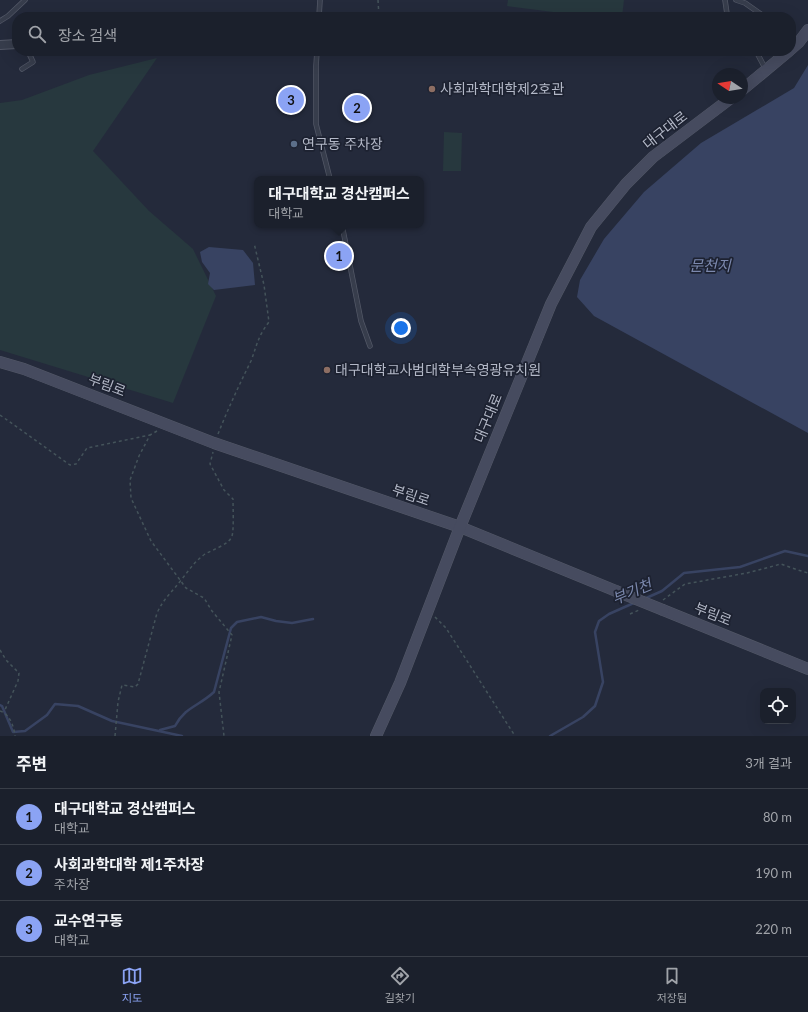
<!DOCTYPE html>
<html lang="ko">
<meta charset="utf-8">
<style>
:root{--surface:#1b202c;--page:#242834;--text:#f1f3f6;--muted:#a0a3a9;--line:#393e48;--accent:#8ba3f4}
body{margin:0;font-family:Lato,"Noto Sans KR",sans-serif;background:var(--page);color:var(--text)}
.controls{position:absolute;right:12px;bottom:12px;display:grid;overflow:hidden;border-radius:8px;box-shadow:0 4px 16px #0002}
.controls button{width:36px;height:36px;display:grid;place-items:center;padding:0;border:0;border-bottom:1px solid var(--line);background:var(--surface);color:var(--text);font:20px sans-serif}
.compass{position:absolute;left:712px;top:68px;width:36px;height:36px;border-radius:50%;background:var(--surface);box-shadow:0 4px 16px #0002;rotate:282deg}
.you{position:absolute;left:401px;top:328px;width:14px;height:14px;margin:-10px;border:3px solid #fff;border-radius:50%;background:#1a73e8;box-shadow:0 0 0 6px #1a73e833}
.badge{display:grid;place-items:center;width:26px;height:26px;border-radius:50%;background:var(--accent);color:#111;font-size:13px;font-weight:700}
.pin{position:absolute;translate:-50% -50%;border:2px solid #fff;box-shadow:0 1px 4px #0006}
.popup{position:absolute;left:254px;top:176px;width:170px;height:52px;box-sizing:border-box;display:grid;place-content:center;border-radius:8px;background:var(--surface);filter:drop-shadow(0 1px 3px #0005);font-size:13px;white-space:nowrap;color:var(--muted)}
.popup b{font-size:15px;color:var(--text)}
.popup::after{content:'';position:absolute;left:50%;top:100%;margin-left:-8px;border:8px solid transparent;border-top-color:var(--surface)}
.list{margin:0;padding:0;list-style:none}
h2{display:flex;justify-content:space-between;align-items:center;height:52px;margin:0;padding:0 16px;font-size:17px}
h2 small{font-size:13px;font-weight:400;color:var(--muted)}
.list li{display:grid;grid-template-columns:26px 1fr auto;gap:12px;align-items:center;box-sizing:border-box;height:56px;padding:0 16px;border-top:1px solid var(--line)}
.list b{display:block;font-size:15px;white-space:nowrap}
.list p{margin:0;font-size:13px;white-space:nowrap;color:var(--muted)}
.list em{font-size:13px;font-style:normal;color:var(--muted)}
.icon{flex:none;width:22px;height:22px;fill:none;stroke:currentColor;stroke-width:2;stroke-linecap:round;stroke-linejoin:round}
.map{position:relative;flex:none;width:808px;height:736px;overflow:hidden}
.search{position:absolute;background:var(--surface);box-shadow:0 4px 16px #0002;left:12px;right:12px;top:12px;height:44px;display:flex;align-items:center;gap:10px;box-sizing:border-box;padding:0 14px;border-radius:16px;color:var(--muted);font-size:15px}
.sheet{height:220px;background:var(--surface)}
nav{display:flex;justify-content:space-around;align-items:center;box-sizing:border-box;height:56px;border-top:1px solid var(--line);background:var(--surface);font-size:11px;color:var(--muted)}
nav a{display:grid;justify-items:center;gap:2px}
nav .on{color:var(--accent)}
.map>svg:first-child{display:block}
</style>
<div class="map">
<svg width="808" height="736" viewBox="0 0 808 736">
<rect width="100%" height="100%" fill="#242a3b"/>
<g fill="#27383e">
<path d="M 508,0 L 624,0 L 622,17 L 592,17 L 507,6 Z"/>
<path d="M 157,58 L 93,151 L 149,211 L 193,249 L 216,296 L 173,403 L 0,350 L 0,103 L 22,100 L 89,75 Z"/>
<path d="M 444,132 L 462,133 L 461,171 L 443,171 Z"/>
</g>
<g fill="#384362">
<path d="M 808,65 L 808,433 L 594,316 L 577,297 L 580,280 L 604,239 L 644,192 L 701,143 L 794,88 Z"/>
<path d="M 209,247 L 243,250 L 253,263 L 255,285 L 214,290 L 208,284 L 210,273 L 202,262 L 200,252 Z"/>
</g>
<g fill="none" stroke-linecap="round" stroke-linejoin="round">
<g stroke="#384362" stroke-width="2.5">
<path d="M 644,599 L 662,591 L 684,573 L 740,567 L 785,551 L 808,556"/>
<path d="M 0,705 L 2,706 L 13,732 L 25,731 L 47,715 L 55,704 L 78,706 L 112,721 L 182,736"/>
<path d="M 160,730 L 175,726 C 185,707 199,706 214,692 L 231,628 L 237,622 L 261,617 L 276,621 L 292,623 L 313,619"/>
<path d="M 550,736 L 583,717 L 595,706 L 603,682 L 595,632 L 599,621 L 609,614 L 636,602"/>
</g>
<defs>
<g id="lane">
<path d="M 725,0 L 727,14 L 729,17"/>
<path d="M 736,0 L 745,3 L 765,17"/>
<path d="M 319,17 L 320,0"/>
<path d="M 0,21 L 8,16 L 25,0"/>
<path d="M 791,36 L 799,42"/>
<path d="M 317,51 L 316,66 L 316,124 L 330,179"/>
<path d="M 756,51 L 765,68"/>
<path d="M 22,69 L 33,62 L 28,51"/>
<path d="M 342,225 L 361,321 L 370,346"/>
</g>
<path id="street" d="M 0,45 L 17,44"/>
<g id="secondary">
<path d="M 791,49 L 799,42 L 808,30"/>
<path d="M 742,90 L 789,51"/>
<path d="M 0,362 L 24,369 L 214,443 L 460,527 L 616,591"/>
<path d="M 663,610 L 808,669"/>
<path d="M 376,736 L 400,683 L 460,527 L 551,304 L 591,227 L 626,184 L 653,157 L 731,98"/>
</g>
</defs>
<use href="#lane" stroke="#535867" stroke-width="5.5"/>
<use href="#street" stroke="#535867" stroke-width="10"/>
<use href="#secondary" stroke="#535867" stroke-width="12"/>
<g stroke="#44535a" stroke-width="1.5" stroke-dasharray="3 3" stroke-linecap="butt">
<path d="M 378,0 L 379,17"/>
<path d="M 0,415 L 70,465 L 76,464 L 87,448 L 150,435"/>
<path d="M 157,431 L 150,435 L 139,456 L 130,480 L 131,498 L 151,541 L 186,588 L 204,598 L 212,611 L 232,635 L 219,692 L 224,736"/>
<path d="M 218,434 C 228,409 239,385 251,361 C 257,345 258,336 269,322 L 264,285 L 254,243"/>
<path d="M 663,600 L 685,584 L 747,573 L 781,564 L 798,570 L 808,573"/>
<path d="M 630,614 L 639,610"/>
<path d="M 435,617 L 446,628 L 515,736"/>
<path d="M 0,650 L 6,660 L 19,673 L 18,681 L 4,712"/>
<path d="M 0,711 C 10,714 14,727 15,736"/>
<path d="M 115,736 L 118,702 L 122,685 L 135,687 L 138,684 L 157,613 C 164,598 172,592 182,579 C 189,570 195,561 205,554 C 212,550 230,544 232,536 C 234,530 233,507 233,499 L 224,490 L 210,464 L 213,452"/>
</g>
<use href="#lane" stroke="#373d4c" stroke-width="4"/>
<use href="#street" stroke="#373d4c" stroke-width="8"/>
<use href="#secondary" stroke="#464b5f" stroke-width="11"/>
<defs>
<path id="secondary-bridge" d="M 616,591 L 663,610"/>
</defs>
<use href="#secondary-bridge" stroke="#535867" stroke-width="12" stroke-linecap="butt"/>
<use href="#secondary-bridge" stroke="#464b5f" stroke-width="11"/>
</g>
<g fill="#8d6e63" stroke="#1d2231" stroke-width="1.5">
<circle cx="432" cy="89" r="4"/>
<circle cx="327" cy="370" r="4"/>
</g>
<circle fill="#5c6f8a" stroke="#1d2231" stroke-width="1.5" cx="294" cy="144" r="4"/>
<g text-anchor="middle" stroke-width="3.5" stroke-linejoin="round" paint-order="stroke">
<g font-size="14" fill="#b3b8c7" stroke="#1d2231" text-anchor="start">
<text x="440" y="94">사회과학대학제2호관</text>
<text x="302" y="149">연구동 주차장</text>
<text x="335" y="375">대구대학교사범대학부속영광유치원</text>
</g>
<g font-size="14" fill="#b3b8c7" stroke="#1d2231">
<text transform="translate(665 130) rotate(-38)" y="5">대구대로</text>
<text transform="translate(107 385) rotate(21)" y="5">부림로</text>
<text transform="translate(488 418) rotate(-68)" y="5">대구대로</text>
<text transform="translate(411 495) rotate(19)" y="5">부림로</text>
<text transform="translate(713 614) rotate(22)" y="5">부림로</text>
</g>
<g font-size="15" font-style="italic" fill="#7c89ae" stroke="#1d2231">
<text x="710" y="271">문천지</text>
<text transform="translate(632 592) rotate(-23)" y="5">부기천</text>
</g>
</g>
</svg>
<div class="controls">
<button><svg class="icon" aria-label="locate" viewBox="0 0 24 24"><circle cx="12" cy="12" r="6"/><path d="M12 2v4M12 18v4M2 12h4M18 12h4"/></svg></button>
</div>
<svg class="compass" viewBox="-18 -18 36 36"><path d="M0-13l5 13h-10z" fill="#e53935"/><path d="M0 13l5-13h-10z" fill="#a0a3a9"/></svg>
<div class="you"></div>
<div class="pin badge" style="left:339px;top:256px">1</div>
<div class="popup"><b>대구대학교 경산캠퍼스</b>대학교</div>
<div class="pin badge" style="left:357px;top:108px">2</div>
<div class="pin badge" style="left:291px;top:100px">3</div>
<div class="search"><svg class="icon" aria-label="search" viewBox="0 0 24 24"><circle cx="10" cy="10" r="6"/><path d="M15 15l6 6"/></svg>장소 검색</div>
</div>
<section class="sheet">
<h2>주변<small>3개 결과</small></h2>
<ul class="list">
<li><span class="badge">1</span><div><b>대구대학교 경산캠퍼스</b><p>대학교</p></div><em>80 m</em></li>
<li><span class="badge">2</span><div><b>사회과학대학 제1주차장</b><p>주차장</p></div><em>190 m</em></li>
<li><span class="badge">3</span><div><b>교수연구동</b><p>대학교</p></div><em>220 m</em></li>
</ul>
</section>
<nav>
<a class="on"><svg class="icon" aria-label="map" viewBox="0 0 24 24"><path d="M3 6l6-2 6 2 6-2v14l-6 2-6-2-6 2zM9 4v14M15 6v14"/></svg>지도</a>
<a><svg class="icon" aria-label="directions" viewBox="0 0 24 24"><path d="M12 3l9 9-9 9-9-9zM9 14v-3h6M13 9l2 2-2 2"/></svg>길찾기</a>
<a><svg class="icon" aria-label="saved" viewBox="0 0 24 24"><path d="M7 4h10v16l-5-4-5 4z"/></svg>저장됨</a>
</nav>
